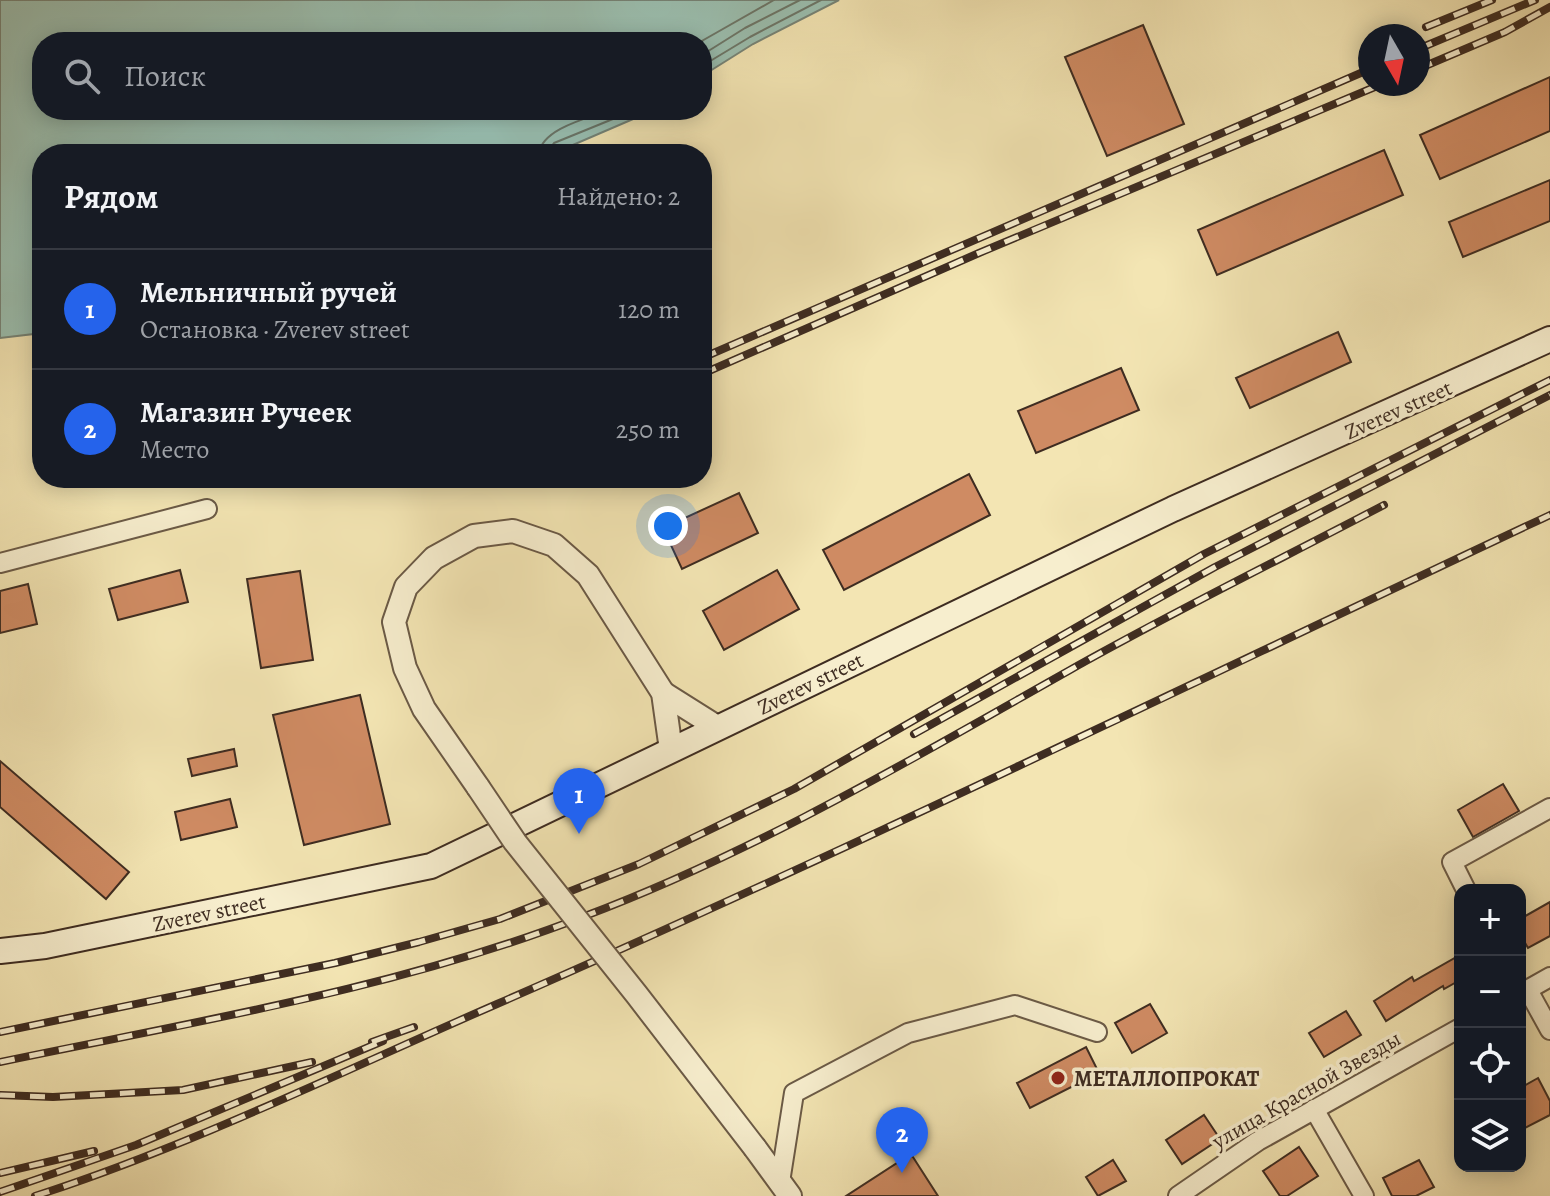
<!DOCTYPE html>
<html lang="ru">
<meta charset="utf-8">
<style>
:root{--surface:#171b24;--page:#20242c;--text:#f1f3f6;--muted:#9ea1a6;--line:#363941;--accent:#2563eb}
body{margin:0;font-family:Alegreya,serif;background:var(--page);color:var(--text)}
.controls{position:absolute;right:24px;bottom:24px;display:grid;overflow:hidden;border-radius:16px;box-shadow:0 4px 20px #0003}
.controls button{width:72px;height:72px;display:grid;place-items:center;padding:0;border:0;border-bottom:2px solid var(--line);background:var(--surface);color:var(--text);font:40px sans-serif}
.compass{position:absolute;left:1358px;top:24px;width:72px;height:72px;border-radius:50%;background:var(--surface);box-shadow:0 4px 20px #0003;rotate:171deg}
.you{position:absolute;left:668px;top:526px;width:28px;height:28px;margin:-20px;border:6px solid #fff;border-radius:50%;background:#1a73e8;box-shadow:0 0 0 12px #1a73e833}
.badge{display:grid;place-items:center;width:52px;height:52px;border-radius:50%;background:var(--accent);color:#fff;font-size:26px;font-weight:700}
.pin{position:absolute;translate:-50% -66px;filter:drop-shadow(0 2px 4px #0008)}
.pin::after{content:'';position:absolute;top:42px;width:28px;height:24px;background:inherit;clip-path:polygon(0 0,100% 0,50% 100%)}
.list{margin:0;padding:0;list-style:none}
h2{display:flex;justify-content:space-between;align-items:center;height:104px;margin:0;padding:0 32px;font-size:34px}
h2 small{font-size:26px;font-weight:400;color:var(--muted)}
.list li{display:grid;grid-template-columns:52px 1fr auto;gap:24px;align-items:center;box-sizing:border-box;height:120px;padding:0 32px;border-top:2px solid var(--line)}
.list b{display:block;font-size:30px;white-space:nowrap}
.list p{margin:0;font-size:26px;white-space:nowrap;color:var(--muted)}
.list em{font-size:26px;font-style:normal;color:var(--muted)}
.icon{flex:none;width:44px;height:44px;fill:none;stroke:currentColor;stroke-width:2;stroke-linecap:round;stroke-linejoin:round}
.map{position:relative;flex:none;width:1550px;height:1196px;overflow:hidden}
.search{position:absolute;background:var(--surface);box-shadow:0 4px 20px #0003;left:32px;top:32px;width:680px;height:88px;display:flex;align-items:center;gap:20px;box-sizing:border-box;padding:0 28px;border-radius:32px;color:var(--muted);font-size:30px}
.panel{position:absolute;background:var(--surface);box-shadow:0 4px 20px #0003;left:32px;top:144px;width:680px;height:344px;border-radius:32px}
.map>svg:first-child{display:block}
</style>
<div class="map">
<svg width="1550" height="1196" viewBox="0 0 1550 1196">
<rect width="100%" height="100%" fill="#f3e5b3"/>
<filter id="stains"><feTurbulence type="fractalNoise" baseFrequency=".0025" numOctaves="4"/><feColorMatrix values="0 0 0 0 .2 0 0 0 0 .09 0 0 0 0 .02 0 0 0 .5 -.17"/></filter>
<radialGradient id="worn" r=".72"><stop offset=".6" stop-color="#630" stop-opacity="0"/><stop offset="1" stop-color="#630" stop-opacity=".3"/></radialGradient>
<path fill="#9bbfb0" stroke="#768477" stroke-width="2" d="M 0,0 L 839,0 L 753,44 L 702,76 L 702,42 L 42,42 L 42,110 L 654,110 L 552,154 L 42,154 L 42,333 L 0,338 Z"/>
<g fill="none" stroke-linecap="round" stroke-linejoin="round">
<g stroke="#6c7668" stroke-width="2">
<path d="M 700,42 L 774,0"/>
<path d="M 702,55 L 745,28 L 800,0"/>
<path d="M 702,66 L 750,37 L 821,0"/>
<path d="M 539,154 C 541,129 588,118 610,110"/>
<path d="M 549,154 L 550,148 L 554,143 L 635,110"/>
</g>
</g>
<g fill="#cf8b63" stroke="#3e2c21" stroke-width="2">
<path d="M 1143,25 L 1184,124 L 1107,156 L 1065,57 Z"/>
<path d="M 1550,77 L 1550,131 L 1440,179 L 1420,135 Z"/>
<path d="M 1384,150 L 1403,195 L 1217,275 L 1198,230 Z"/>
<path d="M 1550,180 L 1550,221 L 1463,257 L 1449,222 Z"/>
<path d="M 1338,332 L 1351,362 L 1250,408 L 1236,378 Z"/>
<path d="M 1121,368 L 1139,410 L 1036,453 L 1018,411 Z"/>
<path d="M 969,474 L 990,515 L 844,590 L 823,550 Z"/>
<path d="M 739,493 L 758,533 L 682,569 L 663,528 Z"/>
<path d="M 180,570 L 188,602 L 118,620 L 109,589 Z"/>
<path d="M 777,570 L 799,609 L 724,650 L 703,611 Z"/>
<path d="M 300,571 L 313,660 L 261,668 L 247,579 Z"/>
<path d="M 28,584 L 37,624 L 0,633 L 0,591 Z"/>
<path d="M 360,695 L 390,824 L 304,845 L 273,715 Z"/>
<path d="M 234,749 L 237,766 L 192,776 L 188,759 Z"/>
<path d="M 0,761 L 129,872 L 106,899 L 0,807 Z"/>
<path d="M 1503,784 L 1519,811 L 1473,837 L 1458,810 Z"/>
<path d="M 230,799 L 237,827 L 181,840 L 175,812 Z"/>
<path d="M 1550,902 L 1550,936 L 1528,948 L 1520,934 L 1520,919 Z"/>
<path d="M 1460,955 L 1460,980 L 1444,989 L 1443,986 L 1386,1021 L 1374,1001 L 1412,977 L 1414,981 Z"/>
<path d="M 1150,1004 L 1167,1033 L 1132,1053 L 1115,1023 Z"/>
<path d="M 1346,1011 L 1361,1035 L 1324,1057 L 1309,1033 Z"/>
<path d="M 1086,1047 L 1099,1073 L 1030,1108 L 1017,1083 Z"/>
<path d="M 1538,1078 L 1550,1101 L 1550,1115 L 1525,1128 L 1520,1119 L 1520,1088 Z"/>
<path d="M 1204,1115 L 1220,1139 L 1182,1164 L 1166,1140 Z"/>
<path d="M 1299,1147 L 1318,1176 L 1287,1196 L 1280,1196 L 1263,1171 Z"/>
<path d="M 911,1154 L 938,1196 L 846,1196 Z"/>
<path d="M 1113,1160 L 1126,1181 L 1098,1196 L 1086,1177 Z"/>
<path d="M 1419,1160 L 1434,1187 L 1416,1196 L 1392,1196 L 1383,1178 Z"/>
</g>
<g fill="none" stroke-linecap="round" stroke-linejoin="round">
<defs>
<g id="minor">
<path d="M 0,563 L 207,509"/>
<path d="M 1466,890 L 1452,862 L 1550,808"/>
<path d="M 1528,990 L 1550,1030"/>
<path d="M 1520,994 L 1550,977"/>
<path d="M 1314,1109 L 1364,1196"/>
<path d="M 780,1182 L 794,1093 L 908,1033 L 1015,1005 L 1097,1032"/>
<path d="M 1178,1196 L 1258,1141 L 1460,1028"/>
</g>
<g id="tertiary">
<path d="M 663,693 L 717,727"/>
<path d="M 478,787 L 424,709 L 405,668 L 394,622 L 406,587 L 434,558 L 474,536 L 513,531 L 554,545 L 588,575 L 663,693 L 671,750"/>
<path d="M 755,1148 L 790,1196"/>
</g>
<path id="secondary" d="M 0,951 L 45,946 L 431,866 L 1173,509 L 1550,339"/>
</defs>
<use href="#minor" stroke="#6b5a46" stroke-width="22"/>
<use href="#tertiary" stroke="#6b5a46" stroke-width="26"/>
<use href="#secondary" stroke="#3e2c21" stroke-width="28"/>
<use href="#minor" stroke="#f7eece" stroke-width="18"/>
<use href="#tertiary" stroke="#f7eece" stroke-width="22"/>
<use href="#secondary" stroke="#f7eece" stroke-width="24"/>
<defs>
<g id="rail">
<path d="M 1426,27 L 1492,0"/>
<path d="M 1418,49 L 1535,0"/>
<path d="M 1418,69 L 1505,32 L 1550,7"/>
<path d="M 702,358 L 1370,69"/>
<path d="M 702,374 L 979,253 L 1382,84"/>
<path d="M 914,734 L 1215,567 L 1550,395"/>
<path d="M 0,1032 L 335,963 L 419,942 L 500,919 L 639,864 L 794,789 L 1204,554 L 1550,380"/>
<path d="M 372,1042 L 414,1027"/>
<path d="M 0,1062 C 197,1021 397,989 585,916 C 755,852 912,759 1070,670 C 1173,612 1279,560 1384,505"/>
<path d="M 0,1095 L 53,1097 L 183,1090 L 312,1062"/>
<path d="M 0,1173 L 94,1151"/>
<path d="M 0,1192 L 136,1145 L 383,1041"/>
<path d="M 35,1196 C 193,1145 345,1070 497,1004 C 852,849 1200,679 1550,515"/>
</g>
</defs>
<use href="#rail" stroke="#3e2c21" stroke-width="8"/>
<use href="#rail" stroke="#f7eece" stroke-width="5" stroke-dasharray="15" stroke-linecap="butt"/>
<defs>
<path id="tertiary-bridge" d="M 478,787 L 515,842 L 637,995 L 755,1148"/>
</defs>
<use href="#tertiary-bridge" stroke="#6b5a46" stroke-width="26" stroke-linecap="butt"/>
<use href="#tertiary-bridge" stroke="#f7eece" stroke-width="22"/>
</g>
<circle fill="#8f2418" stroke="#f7eece" stroke-width="3" cx="1058" cy="1078" r="8"/>
<g text-anchor="middle" stroke-width="7" stroke-linejoin="round" paint-order="stroke">
<g font-size="22" fill="#3e2c21" stroke="#f7eece">
<text transform="translate(1398 409) rotate(-24)" y="8">Zverev street</text>
<text transform="translate(810 683) rotate(-26)" y="8">Zverev street</text>
<text transform="translate(209 912) rotate(-12)" y="8">Zverev street</text>
<text transform="translate(1306 1089) rotate(-30)" y="8">улица Красной Звезды</text>
</g>
<g font-size="22" font-weight="bold" fill="#3e2c21" stroke="#f7eece" text-anchor="start">
<text x="1074" y="1086">МЕТАЛЛОПРОКАТ</text>
</g>
</g>
<rect width="100%" height="100%" filter="url(#stains)"/>
<rect width="100%" height="100%" fill="url(#worn)"/>
</svg>
<div class="controls">
<button>+</button>
<button>−</button>
<button><svg class="icon" aria-label="locate" viewBox="0 0 24 24"><circle cx="12" cy="12" r="6"/><path d="M12 2v4M12 18v4M2 12h4M18 12h4"/></svg></button>
<button><svg class="icon" aria-label="layers" viewBox="0 0 24 24"><path d="M12 4l9 5-9 5-9-5zM3 14l9 5 9-5"/></svg></button>
</div>
<svg class="compass" viewBox="-18 -18 36 36"><path d="M0-13l5 13h-10z" fill="#e53935"/><path d="M0 13l5-13h-10z" fill="#9ea1a6"/></svg>
<div class="you"></div>
<div class="pin badge" style="left:579px;top:834px">1</div>
<div class="pin badge" style="left:902px;top:1173px">2</div>
<div class="search"><svg class="icon" aria-label="search" viewBox="0 0 24 24"><circle cx="10" cy="10" r="6"/><path d="M15 15l6 6"/></svg>Поиск</div>
<section class="panel">
<h2>Рядом<small>Найдено: 2</small></h2>
<ul class="list">
<li><span class="badge">1</span><div><b>Мельничный ручей</b><p>Остановка · Zverev street</p></div><em>120 m</em></li>
<li><span class="badge">2</span><div><b>Магазин Ручеек</b><p>Место</p></div><em>250 m</em></li>
</ul>
</section>
</div>
